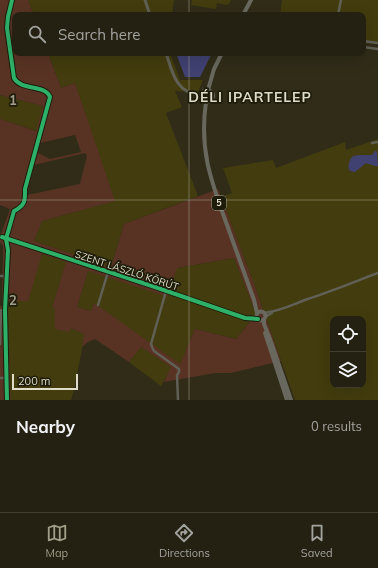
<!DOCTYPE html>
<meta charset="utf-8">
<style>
:root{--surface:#242112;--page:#2c291b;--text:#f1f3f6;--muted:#a3a39f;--line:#413e32;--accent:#a29e8a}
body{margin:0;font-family:Mulish,sans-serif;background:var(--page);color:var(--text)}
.controls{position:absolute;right:12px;bottom:12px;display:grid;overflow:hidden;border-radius:8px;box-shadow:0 4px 16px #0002}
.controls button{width:36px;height:36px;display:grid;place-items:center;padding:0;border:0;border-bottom:1px solid var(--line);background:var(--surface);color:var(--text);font:20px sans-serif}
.scale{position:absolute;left:12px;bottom:10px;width:66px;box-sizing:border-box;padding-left:4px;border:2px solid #dfdcc7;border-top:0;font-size:11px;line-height:14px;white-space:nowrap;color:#dfdcc7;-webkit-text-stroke:3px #1e1c0b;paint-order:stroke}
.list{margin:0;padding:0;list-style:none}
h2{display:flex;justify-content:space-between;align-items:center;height:52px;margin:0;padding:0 16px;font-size:17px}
h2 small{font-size:13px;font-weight:400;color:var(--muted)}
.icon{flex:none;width:22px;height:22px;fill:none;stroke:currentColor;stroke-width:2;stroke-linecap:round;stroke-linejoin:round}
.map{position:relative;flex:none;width:378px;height:400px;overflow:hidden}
.search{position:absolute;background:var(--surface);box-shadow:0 4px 16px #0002;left:12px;right:12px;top:12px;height:44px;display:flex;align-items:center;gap:10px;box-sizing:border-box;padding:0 14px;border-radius:8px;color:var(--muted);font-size:15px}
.sheet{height:112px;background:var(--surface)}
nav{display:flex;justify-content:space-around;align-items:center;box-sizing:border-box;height:56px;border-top:1px solid var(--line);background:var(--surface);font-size:11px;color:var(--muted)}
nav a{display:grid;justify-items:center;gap:2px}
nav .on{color:var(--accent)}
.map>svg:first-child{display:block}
</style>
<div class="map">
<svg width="378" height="400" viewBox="0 0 378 400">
<rect width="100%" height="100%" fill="#302c18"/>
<g fill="#423c0e" fill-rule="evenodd">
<path d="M 28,0 L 174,0 L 172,15 L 34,15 Z"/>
<path d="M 192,0 L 231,0 L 229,4 L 226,5 L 217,3 L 216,9 L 191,5 Z"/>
<path d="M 282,0 L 378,0 L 378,44 L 363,43 L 363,15 L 280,15 Z"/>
<path d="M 48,53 L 170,53 L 180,80 L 203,80 L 198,92 L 175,91 L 182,107 L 166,113 L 198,196 L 124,224 L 111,267 L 34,241 L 42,221 L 114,201 L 75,83 L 61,88 Z"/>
<path d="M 0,95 L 43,106 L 37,131 L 0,119 Z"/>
<path d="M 378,139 L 378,400 L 295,400 L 253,281 L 221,197 L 232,193 L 223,168 L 273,160 L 276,168 L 345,142 L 346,150 ZM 333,319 L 363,319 L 363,385 L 333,385 Z"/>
<path d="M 42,254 L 67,262 L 52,308 L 55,308 L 71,328 L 77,331 L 85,334 L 74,390 L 71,400 L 11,400 L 9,349 L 7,348 L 8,301 Z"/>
<path d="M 234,258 L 256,314 L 236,339 L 195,329 L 180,365 L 94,304 L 91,311 L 77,307 L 88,271 L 177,268 Z"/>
<path d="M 141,347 L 172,367 L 161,386 L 129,362 Z"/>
</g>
<path fill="#583323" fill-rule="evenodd" d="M 0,0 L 28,0 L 34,15 L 15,15 L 15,53 L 48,53 L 61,88 L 75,83 L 115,201 L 42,221 L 34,241 L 111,267 L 124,224 L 218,189 L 253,281 L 281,361 L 231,373 L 215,373 L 164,382 L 171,367 L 141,347 L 129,362 L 95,339 L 88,342 L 82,347 L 84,334 L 77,331 L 71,328 L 69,332 L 55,329 L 55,308 L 52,308 L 66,262 L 42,254 L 28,301 L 8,301 L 7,348 L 9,349 L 11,400 L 0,400 L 0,306 L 2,306 L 3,246 L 0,242 L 0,234 L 1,234 L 10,209 L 0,205 L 0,119 L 36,131 L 43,106 L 0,95 ZM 75,135 L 81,152 L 50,159 L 38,153 L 40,143 ZM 85,153 L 87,156 L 80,184 L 27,195 L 34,165 ZM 234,258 L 256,314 L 236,339 L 195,329 L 180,364 L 94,303 L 91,311 L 77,307 L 88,271 L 168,297 L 177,268 Z"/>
<g fill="#404171">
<path d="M 176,53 L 212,53 L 200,77 L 185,77 Z"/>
<path d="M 375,151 L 377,151 L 378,166 L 375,166 L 366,163 L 355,172 L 350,171 C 347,167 349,160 353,156 L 360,155 L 372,155 Z"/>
</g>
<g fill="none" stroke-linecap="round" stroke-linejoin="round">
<g stroke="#616057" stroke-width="2.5">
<path d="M 338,15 L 341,0"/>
<path d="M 363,41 L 378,43"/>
<path d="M 363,47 L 378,49"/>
<path d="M 372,143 L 378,142"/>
<path d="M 6,239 L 14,211 C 26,205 25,200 25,189 L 50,97 C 45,84 21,91 14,78 L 7,28 L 8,17 L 12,0"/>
<path d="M 0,276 L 7,276"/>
<path d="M 166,291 L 151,344 L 152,347 L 154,351 L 179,369 L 179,372 L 177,375 L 178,400"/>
<path d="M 98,305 L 108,272"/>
<path d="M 263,313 C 278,312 292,305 305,300 C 330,292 354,282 378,273"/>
<path d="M 265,317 L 272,313"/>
<path d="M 0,344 L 1,310"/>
<path d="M 0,378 L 7,378"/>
</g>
<g stroke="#616057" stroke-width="3">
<path d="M 145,0 L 150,15"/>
<path d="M 166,53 C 173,74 175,91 200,96"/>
<path d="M 0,237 L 152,286 L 245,318 L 258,319"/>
<path d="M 6,239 L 8,250 L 5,310 L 7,400"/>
</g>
<g stroke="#69685e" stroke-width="4">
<path d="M 243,15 L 251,0"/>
<circle cx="207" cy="96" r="6"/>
<path d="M 208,90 L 214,69 L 222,53"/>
<path d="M 206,102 C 199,150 211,181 227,225 C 236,250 245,275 254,300 L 257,313"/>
<circle cx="261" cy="316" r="4.5"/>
<path d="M 264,319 L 264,324 L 270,339 L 291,400"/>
<path d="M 265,333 L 287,400"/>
</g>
<defs>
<g id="cycleway">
<path d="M 2,237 L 152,286 L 245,318 L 258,319"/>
<path d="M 7,400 L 5,310 L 8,250 L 6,239 L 14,211 C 26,205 25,200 25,189 L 50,97 C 45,84 21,91 14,78 L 7,28 L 8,17 L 12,0"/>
</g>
</defs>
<use href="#cycleway" stroke="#1e1c0b" stroke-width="6"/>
<use href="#cycleway" stroke="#2db169" stroke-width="4"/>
</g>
<path fill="none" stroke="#a29e8a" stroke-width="1" stroke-opacity="0.55" d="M 189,0 L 189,15M 189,53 L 189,400M 0,200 L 378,200"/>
<g text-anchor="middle" stroke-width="3.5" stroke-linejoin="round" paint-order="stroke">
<rect fill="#1e1c0b" stroke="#a5a28f" stroke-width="1" x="212" y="196" width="14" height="14" rx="3"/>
<g font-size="9" font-weight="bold" fill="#dfdcc7">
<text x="219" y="206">5</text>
</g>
<g font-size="10" fill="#dfdcc7" stroke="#1e1c0b">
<text transform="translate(127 270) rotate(18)" y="4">SZENT LÁSZLÓ KÖRÚT</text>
</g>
<g font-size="14" font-weight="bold" letter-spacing="1" fill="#dfdcc7" stroke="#1e1c0b">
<text x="250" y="102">DÉLI IPARTELEP</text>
</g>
</g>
<g font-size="13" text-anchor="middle" font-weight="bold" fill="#a29e8a" stroke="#1e1c0b" stroke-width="3.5" stroke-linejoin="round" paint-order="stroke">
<text x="13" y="105">1</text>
<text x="13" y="305">2</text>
</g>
</svg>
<div class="controls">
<button><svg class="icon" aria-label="locate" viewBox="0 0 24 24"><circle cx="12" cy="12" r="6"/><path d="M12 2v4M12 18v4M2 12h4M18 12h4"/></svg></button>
<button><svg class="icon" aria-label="layers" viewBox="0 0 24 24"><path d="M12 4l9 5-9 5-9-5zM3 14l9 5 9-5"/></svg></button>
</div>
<div class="scale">200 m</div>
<div class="search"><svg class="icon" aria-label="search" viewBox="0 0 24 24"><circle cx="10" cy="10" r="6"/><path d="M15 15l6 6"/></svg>Search here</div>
</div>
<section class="sheet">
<h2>Nearby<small>0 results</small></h2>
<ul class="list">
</ul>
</section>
<nav>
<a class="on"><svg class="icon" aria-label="map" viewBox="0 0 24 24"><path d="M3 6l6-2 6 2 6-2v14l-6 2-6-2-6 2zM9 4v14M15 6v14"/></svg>Map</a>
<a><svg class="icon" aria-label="directions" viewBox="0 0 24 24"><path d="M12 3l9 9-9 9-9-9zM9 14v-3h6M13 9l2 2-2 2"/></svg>Directions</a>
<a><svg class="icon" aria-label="saved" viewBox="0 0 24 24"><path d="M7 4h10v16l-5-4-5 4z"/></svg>Saved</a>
</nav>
